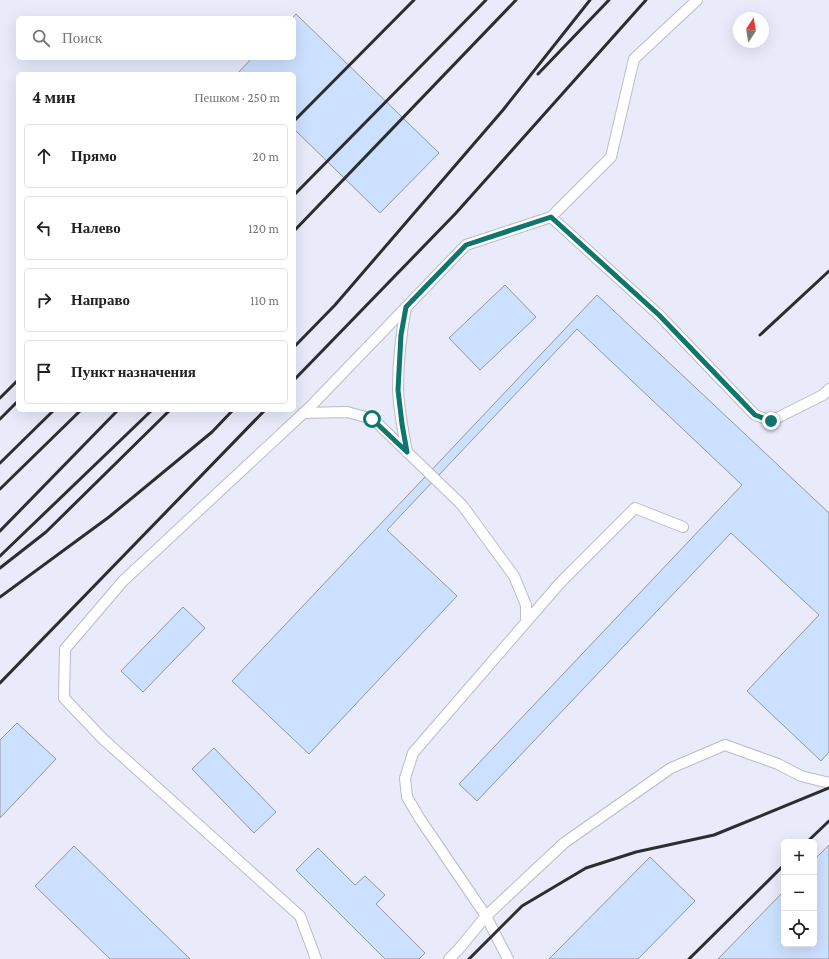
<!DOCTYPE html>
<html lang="ru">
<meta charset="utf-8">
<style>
:root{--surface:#fff;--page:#f6f6f6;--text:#222;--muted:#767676;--line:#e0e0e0}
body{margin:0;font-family:"Crimson Pro",serif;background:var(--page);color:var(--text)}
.controls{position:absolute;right:12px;bottom:12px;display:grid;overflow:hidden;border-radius:6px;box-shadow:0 4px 16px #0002}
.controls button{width:36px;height:36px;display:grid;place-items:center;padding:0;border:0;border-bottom:1px solid var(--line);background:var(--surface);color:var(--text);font:20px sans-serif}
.compass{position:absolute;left:733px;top:12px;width:36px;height:36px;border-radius:50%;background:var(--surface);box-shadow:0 4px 16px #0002;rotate:12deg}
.stop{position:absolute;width:12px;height:12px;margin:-9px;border:3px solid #0f766e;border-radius:50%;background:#fff}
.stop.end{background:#0f766e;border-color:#fff;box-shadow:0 1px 4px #0008}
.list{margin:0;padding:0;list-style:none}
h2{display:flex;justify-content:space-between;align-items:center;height:52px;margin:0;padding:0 16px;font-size:17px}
h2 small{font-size:13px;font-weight:400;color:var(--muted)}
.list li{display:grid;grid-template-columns:26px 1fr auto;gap:12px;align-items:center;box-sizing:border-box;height:64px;margin:0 8px 8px;padding:0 8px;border:1px solid var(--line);border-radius:6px}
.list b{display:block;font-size:15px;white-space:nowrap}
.list em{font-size:13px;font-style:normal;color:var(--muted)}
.icon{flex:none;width:22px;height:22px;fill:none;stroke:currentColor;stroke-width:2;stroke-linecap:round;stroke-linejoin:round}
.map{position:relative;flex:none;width:829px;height:959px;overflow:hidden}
.search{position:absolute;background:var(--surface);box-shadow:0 4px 16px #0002;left:16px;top:16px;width:280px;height:44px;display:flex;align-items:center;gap:10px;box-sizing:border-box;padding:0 14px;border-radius:6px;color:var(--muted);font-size:15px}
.panel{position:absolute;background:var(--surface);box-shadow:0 4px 16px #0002;left:16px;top:72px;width:280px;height:340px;border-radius:6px}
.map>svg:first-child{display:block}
</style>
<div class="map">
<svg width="829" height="959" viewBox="0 0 829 959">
<rect width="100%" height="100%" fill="#f9f9fe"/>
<path fill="#e9ebfb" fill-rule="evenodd" d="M 0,0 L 829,0 L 829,959 L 0,959 ZM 18,18 L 294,18 L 294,58 L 18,58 ZM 739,18 L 763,18 L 763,42 L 739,42 ZM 18,74 L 294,74 L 294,410 L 18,410 ZM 784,842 L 814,842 L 814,944 L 784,944 Z"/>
<g fill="#cce1ff" stroke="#93979e">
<path d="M 296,14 L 439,153 L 380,213 L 294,129 L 294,74 L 237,74 L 252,58 L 294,58 L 294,18 L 292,18 Z"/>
<path d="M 505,285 L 536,317 L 480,370 L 449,338 Z"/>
<path d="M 597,295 L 829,513 L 829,752 L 821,761 L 747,691 L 819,615 L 731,533 L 477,801 L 459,784 L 742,485 L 577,329 L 387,530 L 457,596 L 309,754 L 232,681 Z"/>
<path d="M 183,607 L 205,628 L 143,692 L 121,671 Z"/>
<path d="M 17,723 L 56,759 L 0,818 L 0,740 Z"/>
<path d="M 214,748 L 276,812 L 254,833 L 192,769 Z"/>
<path d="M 829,845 L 829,959 L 718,959 L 784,891 L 784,944 L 814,944 L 814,860 Z"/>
<path d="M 74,846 L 190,959 L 110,959 L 35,886 Z"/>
<path d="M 318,848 L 355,885 L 365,876 L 385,895 L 376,904 L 425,953 L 419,959 L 385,959 L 296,870 Z"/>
<path d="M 650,857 L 695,901 L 638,959 L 549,959 Z"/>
</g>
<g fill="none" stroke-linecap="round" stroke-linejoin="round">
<defs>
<g id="lane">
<path d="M 551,217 L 659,315 L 755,415 L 771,421 L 823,395 L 829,389"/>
<path d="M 406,307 C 401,334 398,362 398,390 C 399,411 403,431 407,452"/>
<path d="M 303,413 L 347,412 L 373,419 L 462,505 L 514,576 L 526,605 L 526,622"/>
<path d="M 316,959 L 300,916 L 103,739 L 64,698 L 65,649 L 123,581 L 310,407 L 466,245 L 551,217 L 611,157 L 634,59 L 697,0"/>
<path d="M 449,959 L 458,950 L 486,916 L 420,819 L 407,797 L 405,778 L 413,753 L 560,583 L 635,508 L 683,527"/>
<path d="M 508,959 L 486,916 L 564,843 L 671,768 L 725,745 L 778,764 L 801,776 L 829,783"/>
</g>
</defs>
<use href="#lane" stroke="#bbbcc4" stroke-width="12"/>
<use href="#lane" stroke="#fff" stroke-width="10"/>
<g stroke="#2d2d30" stroke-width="3">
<path d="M 538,74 L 609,0"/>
<path d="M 294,121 L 414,0"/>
<path d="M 294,195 L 486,0"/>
<path d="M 294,231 L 516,0"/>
<path d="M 760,335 L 829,271"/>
<path d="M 294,347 L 335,305 L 503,110 L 590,0"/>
<path d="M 294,380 L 456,213 L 646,0"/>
<path d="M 0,398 L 18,380"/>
<path d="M 0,419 L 18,401"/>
<path d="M 0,463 L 54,410"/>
<path d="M 0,489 L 81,410"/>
<path d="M 0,531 L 118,410"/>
<path d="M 0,556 L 152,410"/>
<path d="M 0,568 L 46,532 L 170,410"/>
<path d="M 0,597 L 109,517 L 212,432 L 233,410"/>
<path d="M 0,683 L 265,410"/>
<path d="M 807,842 L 829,821"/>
<path d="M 469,959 L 522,906 L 586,868 L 636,852 L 714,835 L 829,788"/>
<path d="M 689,959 L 784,865"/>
</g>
</g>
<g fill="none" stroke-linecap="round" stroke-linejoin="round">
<path stroke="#0f766e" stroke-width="5" d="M 372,419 L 407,452 L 402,424 L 398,390 L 401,335 L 406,307 L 466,245 L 551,217 L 659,315 L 755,415 L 771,421"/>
</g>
</svg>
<div class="controls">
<button>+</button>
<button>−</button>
<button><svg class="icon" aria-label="locate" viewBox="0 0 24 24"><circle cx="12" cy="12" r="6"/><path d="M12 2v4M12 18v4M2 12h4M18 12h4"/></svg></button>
</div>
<svg class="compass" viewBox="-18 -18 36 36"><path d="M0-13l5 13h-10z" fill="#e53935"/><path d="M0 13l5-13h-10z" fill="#767676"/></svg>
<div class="stop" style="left:372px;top:419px"></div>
<div class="stop end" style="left:771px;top:421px"></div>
<div class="search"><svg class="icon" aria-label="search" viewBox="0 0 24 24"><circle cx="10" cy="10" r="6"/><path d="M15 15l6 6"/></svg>Поиск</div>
<section class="panel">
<h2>4 мин<small>Пешком · 250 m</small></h2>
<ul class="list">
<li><svg class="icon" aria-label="ahead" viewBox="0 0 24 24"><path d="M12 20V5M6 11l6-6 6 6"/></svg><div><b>Прямо</b></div><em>20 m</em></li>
<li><svg class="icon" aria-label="left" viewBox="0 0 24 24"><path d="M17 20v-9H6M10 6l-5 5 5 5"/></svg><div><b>Налево</b></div><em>120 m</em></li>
<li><svg class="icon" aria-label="right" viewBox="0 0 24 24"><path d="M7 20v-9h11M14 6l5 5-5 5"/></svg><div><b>Направо</b></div><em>110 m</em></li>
<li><svg class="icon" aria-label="arrive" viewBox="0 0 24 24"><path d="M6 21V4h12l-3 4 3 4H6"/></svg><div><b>Пункт назначения</b></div></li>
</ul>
</section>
</div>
